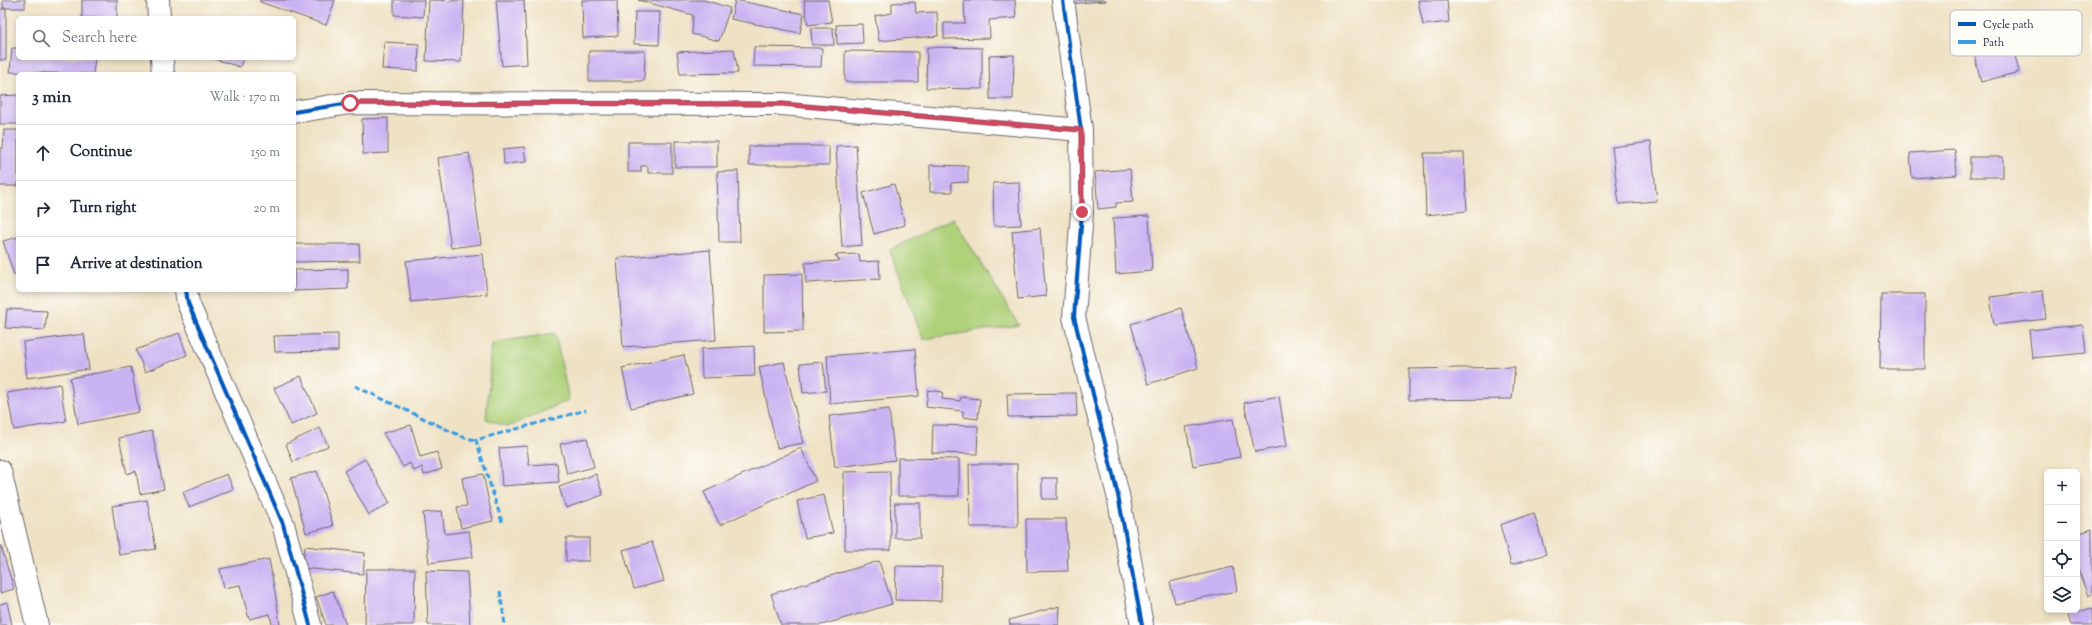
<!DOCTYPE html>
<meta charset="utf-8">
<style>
:root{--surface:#fff;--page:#f6f6f7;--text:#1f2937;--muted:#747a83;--line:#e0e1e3}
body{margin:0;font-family:"Sorts Mill Goudy",serif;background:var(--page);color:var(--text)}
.controls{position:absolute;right:12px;bottom:12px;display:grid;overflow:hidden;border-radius:6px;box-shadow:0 2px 6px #0003}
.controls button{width:36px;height:36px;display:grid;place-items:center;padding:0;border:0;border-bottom:1px solid var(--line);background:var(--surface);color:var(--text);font:20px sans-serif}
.stop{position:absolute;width:12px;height:12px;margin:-9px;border:3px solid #d1495b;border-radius:50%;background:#fff}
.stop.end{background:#d1495b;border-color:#fff;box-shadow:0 1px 4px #0008}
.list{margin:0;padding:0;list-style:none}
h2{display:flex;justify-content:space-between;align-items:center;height:52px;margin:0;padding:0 16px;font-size:17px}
h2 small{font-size:13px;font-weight:400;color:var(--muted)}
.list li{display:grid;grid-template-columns:26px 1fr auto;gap:12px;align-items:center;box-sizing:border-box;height:56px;padding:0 16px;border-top:1px solid var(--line)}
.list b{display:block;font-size:15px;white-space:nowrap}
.list em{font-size:13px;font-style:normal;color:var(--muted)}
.icon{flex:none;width:22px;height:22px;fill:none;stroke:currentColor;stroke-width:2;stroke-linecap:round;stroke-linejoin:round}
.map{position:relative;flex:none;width:2092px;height:625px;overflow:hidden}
.search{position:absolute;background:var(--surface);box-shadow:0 2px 6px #0003;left:16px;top:16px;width:280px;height:44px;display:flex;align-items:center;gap:10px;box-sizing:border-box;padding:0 14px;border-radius:6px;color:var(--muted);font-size:15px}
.panel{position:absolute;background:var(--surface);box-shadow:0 2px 6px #0003;left:16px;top:72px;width:280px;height:220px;border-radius:6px}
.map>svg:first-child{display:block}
</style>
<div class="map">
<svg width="2092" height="625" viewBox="0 0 2092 625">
<rect width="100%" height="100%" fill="#fdfcf7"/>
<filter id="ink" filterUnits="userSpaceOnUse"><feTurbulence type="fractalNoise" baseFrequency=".025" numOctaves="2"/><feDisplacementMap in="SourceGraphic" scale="8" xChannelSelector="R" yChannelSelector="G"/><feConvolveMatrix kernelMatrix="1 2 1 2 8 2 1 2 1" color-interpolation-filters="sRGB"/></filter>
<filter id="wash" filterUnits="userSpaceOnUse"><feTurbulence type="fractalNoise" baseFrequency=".012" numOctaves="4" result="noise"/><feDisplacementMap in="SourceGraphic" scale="16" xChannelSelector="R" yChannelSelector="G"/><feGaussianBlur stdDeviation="0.9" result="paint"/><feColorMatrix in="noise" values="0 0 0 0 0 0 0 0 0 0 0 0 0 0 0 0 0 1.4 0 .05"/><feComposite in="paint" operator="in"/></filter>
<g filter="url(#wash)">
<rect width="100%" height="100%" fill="#efe2c4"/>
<g fill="#afd17a" stroke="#687a5a">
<path d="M 953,218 L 1019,325 L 923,339 L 890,250 Z"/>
<path d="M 555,333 L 569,400 L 508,427 L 486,419 L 492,343 Z"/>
</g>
<g id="blocks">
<g fill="#cab3f2">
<rect x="3" y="0" width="22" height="8"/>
<rect x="82" y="0" width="35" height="18"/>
<path d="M 260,0 L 335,0 L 326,25 L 260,2 Z"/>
<path d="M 394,0 L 424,0 L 423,17 L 394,15 Z"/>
<path d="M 429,0 L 464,1 L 461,62 L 426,61 Z"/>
<path d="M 496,0 L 524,0 L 527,64 L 502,66 Z"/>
<path d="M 582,0 L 617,0 L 618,36 L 583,38 Z"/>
<path d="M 638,0 L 704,0 L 730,8 L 719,41 L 692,34 L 693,15 Z"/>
<path d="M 735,0 L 804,14 L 800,33 L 731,19 Z"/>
<path d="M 804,0 L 828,0 L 832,22 L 808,25 Z"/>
<path d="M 964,0 L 1015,0 L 1016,18 L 989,20 L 990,38 L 944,39 L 944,23 L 965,23 Z"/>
<path d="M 1066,0 L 1106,0 L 1106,1 L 1067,4 Z"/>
<path d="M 1418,0 L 1447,0 L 1449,22 L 1423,25 Z"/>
<path d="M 915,2 L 916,13 L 937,12 L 938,36 L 879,41 L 875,16 L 892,13 L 892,3 Z"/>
<rect x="0" y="9" width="6" height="51"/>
<path d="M 635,12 L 660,12 L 659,45 L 634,44 Z"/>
<path d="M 862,24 L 863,43 L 837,44 L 836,25 Z"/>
<path d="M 811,28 L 833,28 L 834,45 L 812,45 Z"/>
<path d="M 2010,36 L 2019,72 L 1981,82 L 1972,46 Z"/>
<path d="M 384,42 L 419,44 L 418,71 L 382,69 Z"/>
<path d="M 754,47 L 822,48 L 821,67 L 753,66 Z"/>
<path d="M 927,47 L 982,48 L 982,89 L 926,88 Z"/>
<path d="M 12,48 L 18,48 L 18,58 L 95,58 L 93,74 L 10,72 Z"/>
<path d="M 734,49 L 738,73 L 680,74 L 677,52 Z"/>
<path d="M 589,51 L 645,51 L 644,81 L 589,81 Z"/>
<path d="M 845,51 L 918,52 L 918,82 L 845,82 Z"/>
<path d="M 1014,55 L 1013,99 L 990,99 L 989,56 Z"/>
<path d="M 211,58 L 243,58 L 240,67 Z"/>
<path d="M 18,95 L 18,124 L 0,124 L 0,96 Z"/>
<path d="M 388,118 L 388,153 L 363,154 L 362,119 Z"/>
<path d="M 4,130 L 18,130 L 18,186 L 0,186 L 0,148 L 3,148 Z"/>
<rect x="675" y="141" width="42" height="26"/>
<path d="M 628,142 L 672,142 L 672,173 L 648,173 L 648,166 L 641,166 L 641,172 L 628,172 Z"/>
<path d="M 1651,142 L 1657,201 L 1619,204 L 1612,147 Z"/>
<path d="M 856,145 L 862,245 L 842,247 L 836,146 Z"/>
<rect x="749" y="146" width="80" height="19"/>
<path d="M 524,147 L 526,162 L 504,164 L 503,149 Z"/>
<path d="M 1955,150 L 1957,175 L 1912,178 L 1910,153 Z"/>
<path d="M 469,153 L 481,244 L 451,248 L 438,158 Z"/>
<path d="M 1424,153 L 1464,153 L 1467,211 L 1426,215 Z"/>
<rect x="1970" y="157" width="33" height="20"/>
<path d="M 930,165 L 968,166 L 968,182 L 951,183 L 952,192 L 930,192 Z"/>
<path d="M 1130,169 L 1133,202 L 1116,203 L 1116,207 L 1098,209 L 1095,172 Z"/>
<path d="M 738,171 L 740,242 L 719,242 L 717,172 Z"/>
<path d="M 1019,182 L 1021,225 L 994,226 L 993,183 Z"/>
<path d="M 894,184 L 905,225 L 874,234 L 863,193 Z"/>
<path d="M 1149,216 L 1152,271 L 1116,274 L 1113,218 Z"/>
<path d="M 1040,228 L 1046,296 L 1018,299 L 1012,231 Z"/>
<path d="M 18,237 L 18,273 L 14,275 L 3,241 Z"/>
<path d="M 294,244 L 359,244 L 360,261 L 294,262 Z"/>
<path d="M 710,250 L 716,340 L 623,347 L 617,258 Z"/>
<path d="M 483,254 L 487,294 L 411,302 L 406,261 Z"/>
<path d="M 859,254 L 860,262 L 879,261 L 880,279 L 806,283 L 805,263 L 840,261 L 835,255 Z"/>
<path d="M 348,269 L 348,289 L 294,291 L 294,270 Z"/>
<path d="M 802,274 L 803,331 L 764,332 L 764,275 Z"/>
<path d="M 2043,291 L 2046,319 L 1994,325 L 1990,297 Z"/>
<path d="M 1881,294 L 1925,294 L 1925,369 L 1880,369 Z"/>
<path d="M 1181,308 L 1198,368 L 1148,384 L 1131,324 Z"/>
<path d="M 7,309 L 47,311 L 45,330 L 5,328 Z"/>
<path d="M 2083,325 L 2086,353 L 2032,358 L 2029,330 Z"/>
<path d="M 179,333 L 187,355 L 145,372 L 136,350 Z"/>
<path d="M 84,334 L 89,369 L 27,378 L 23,342 Z"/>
<path d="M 338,334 L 338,351 L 275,352 L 274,336 Z"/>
<path d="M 754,346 L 755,376 L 702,378 L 701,349 Z"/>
<path d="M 915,349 L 919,396 L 830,404 L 827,356 Z"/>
<path d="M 684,355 L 693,394 L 631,408 L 622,368 Z"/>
<path d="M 784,362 L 803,443 L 777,448 L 759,367 Z"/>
<path d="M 823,362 L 826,391 L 803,393 L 800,364 Z"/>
<path d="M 131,367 L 139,412 L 78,424 L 70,378 Z"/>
<path d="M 1515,367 L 1512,399 L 1409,400 L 1409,369 Z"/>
<path d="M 301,376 L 317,413 L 291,425 L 274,388 Z"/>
<path d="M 60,384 L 66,421 L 14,430 L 7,393 Z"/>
<path d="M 928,390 L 943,392 L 942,399 L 960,401 L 961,397 L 980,399 L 978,419 L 963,417 L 963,411 L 926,407 Z"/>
<path d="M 1076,393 L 1077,416 L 1008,417 L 1007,394 Z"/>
<path d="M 1279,396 L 1287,446 L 1255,452 L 1244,403 Z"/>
<path d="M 889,409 L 895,460 L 835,467 L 829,416 Z"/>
<path d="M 1233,419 L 1240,457 L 1193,466 L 1186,427 Z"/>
<path d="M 411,425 L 420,457 L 437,452 L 442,469 L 424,475 L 422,467 L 414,471 L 410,463 L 403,467 L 383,433 Z"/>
<path d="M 933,425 L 978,426 L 977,454 L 932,453 Z"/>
<path d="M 320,428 L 328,446 L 293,462 L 286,444 Z"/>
<path d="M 152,431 L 164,489 L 140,494 L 136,471 L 127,474 L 119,438 Z"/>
<path d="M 587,438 L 594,467 L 567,474 L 560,444 Z"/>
<path d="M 527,446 L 529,465 L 557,463 L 559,482 L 502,486 L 499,448 Z"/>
<path d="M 801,448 L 816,481 L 720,525 L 704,492 Z"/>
<path d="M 898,458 L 959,459 L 959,496 L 898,496 Z"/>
<path d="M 365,459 L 390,503 L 369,515 L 344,471 Z"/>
<path d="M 969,464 L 1017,464 L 1018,527 L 970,527 Z"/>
<path d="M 317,471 L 333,526 L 306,533 L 291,478 Z"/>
<path d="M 890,471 L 891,550 L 845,550 L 844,472 Z"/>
<path d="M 227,474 L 233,489 L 189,507 L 183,492 Z"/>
<path d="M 483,474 L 493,521 L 461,528 L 457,507 L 467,506 L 462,478 Z"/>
<path d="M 596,474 L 603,495 L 566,508 L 559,487 Z"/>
<rect x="1042" y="478" width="15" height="21"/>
<path d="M 824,495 L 833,533 L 805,538 L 797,501 Z"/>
<path d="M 147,500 L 156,549 L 119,555 L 112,506 Z"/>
<rect x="895" y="503" width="25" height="35"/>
<path d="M 442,511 L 445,534 L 469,531 L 473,557 L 429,563 L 423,513 Z"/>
<path d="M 1534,513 L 1546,554 L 1511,565 L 1500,525 Z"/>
<path d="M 1026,519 L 1066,519 L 1068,571 L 1027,572 Z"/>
<path d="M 2092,529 L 2092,594 L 2088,596 L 2077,566 L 2077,534 Z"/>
<rect x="566" y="538" width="23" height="23"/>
<path d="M 652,542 L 664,581 L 634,589 L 623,550 Z"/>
<path d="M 0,543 L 14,589 L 0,593 Z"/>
<path d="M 305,546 L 365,553 L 363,574 L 303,568 Z"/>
<path d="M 269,559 L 277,604 L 280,625 L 272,625 L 270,614 L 249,619 L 240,585 L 224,588 L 220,569 Z"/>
<path d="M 879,561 L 892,604 L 822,625 L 781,625 L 771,594 Z"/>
<path d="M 896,566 L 942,567 L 941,601 L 895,600 Z"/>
<path d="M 1233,567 L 1237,591 L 1175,603 L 1170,582 Z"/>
<path d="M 366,569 L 415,569 L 414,625 L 365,625 Z"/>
<path d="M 426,571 L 467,572 L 470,625 L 428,625 Z"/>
<path d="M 333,591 L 346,625 L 326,625 L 316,597 Z"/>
<path d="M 7,602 L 12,625 L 0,625 L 0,604 Z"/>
<path d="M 1060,606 L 1059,625 L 1010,625 L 1009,620 Z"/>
<path d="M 2092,608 L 2092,625 L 2071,625 L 2068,615 Z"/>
</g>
</g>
</g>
<g filter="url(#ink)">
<use href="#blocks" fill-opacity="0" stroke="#6a656b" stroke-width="1"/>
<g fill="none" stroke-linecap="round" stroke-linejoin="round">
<defs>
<g id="minor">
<path d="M 158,0 L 159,18"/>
<path d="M 1063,0 L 1081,130 L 1082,212 L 1074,317 L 1118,495 L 1142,625"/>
<path d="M 162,58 L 163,74"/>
<path d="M 294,112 L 350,103 L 782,104 L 1081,130"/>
<path d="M 186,290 L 188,303 L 283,524 L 310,625"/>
<path d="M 0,471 L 37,625"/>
</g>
</defs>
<use href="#minor" stroke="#6a656b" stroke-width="24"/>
<use href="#minor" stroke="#fff" stroke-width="22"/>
<g stroke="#3c9ce2" stroke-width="3" stroke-dasharray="6 3" stroke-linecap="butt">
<path d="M 355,386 L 465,438 L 476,440"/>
<path d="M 502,522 L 476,440 L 586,410"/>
<path d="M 500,591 L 505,625"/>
</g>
<defs>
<g id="cycleway">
<path d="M 1063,0 L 1081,130 L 1082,212 L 1074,317 L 1118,495 L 1142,625"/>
<path d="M 294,112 L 350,103 L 782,104 L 1081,130"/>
<path d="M 186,290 L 188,303 L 283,524 L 310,625"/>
</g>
</defs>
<use href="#cycleway" stroke="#fdfcf7" stroke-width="6"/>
<use href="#cycleway" stroke="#0057b8" stroke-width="4"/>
</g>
</g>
<g fill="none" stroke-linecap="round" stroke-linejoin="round" filter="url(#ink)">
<path stroke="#d1495b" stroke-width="5" d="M 350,103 L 782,104 L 1081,130 L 1082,212"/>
</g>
<rect x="1950" y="10" width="132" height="46" rx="6" fill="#fdfcf7" stroke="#bbbbbf" stroke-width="1"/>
<rect x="1958" y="22" width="18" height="4" fill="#0057b8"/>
<rect x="1958" y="40" width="18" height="4" fill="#3c9ce2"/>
<g font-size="11" fill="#22223b">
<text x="1983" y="28">Cycle path</text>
<text x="1983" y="46">Path</text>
</g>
</svg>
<div class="controls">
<button>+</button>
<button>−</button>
<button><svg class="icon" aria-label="locate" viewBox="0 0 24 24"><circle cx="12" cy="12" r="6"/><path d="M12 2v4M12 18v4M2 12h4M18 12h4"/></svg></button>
<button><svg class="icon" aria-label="layers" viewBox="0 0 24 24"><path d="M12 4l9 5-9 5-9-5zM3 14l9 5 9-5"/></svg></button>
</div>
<div class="stop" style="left:350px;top:103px"></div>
<div class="stop end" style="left:1082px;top:212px"></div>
<div class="search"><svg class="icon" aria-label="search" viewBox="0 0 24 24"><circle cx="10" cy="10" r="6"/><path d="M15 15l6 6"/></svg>Search here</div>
<section class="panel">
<h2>3 min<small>Walk · 170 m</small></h2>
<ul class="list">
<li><svg class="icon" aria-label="ahead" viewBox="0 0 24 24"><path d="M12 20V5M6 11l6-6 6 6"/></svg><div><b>Continue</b></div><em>150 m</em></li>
<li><svg class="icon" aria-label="right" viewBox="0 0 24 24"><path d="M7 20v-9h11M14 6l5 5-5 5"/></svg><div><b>Turn right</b></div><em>20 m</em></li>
<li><svg class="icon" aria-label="arrive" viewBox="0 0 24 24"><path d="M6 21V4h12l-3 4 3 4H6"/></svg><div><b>Arrive at destination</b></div></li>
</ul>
</section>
</div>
